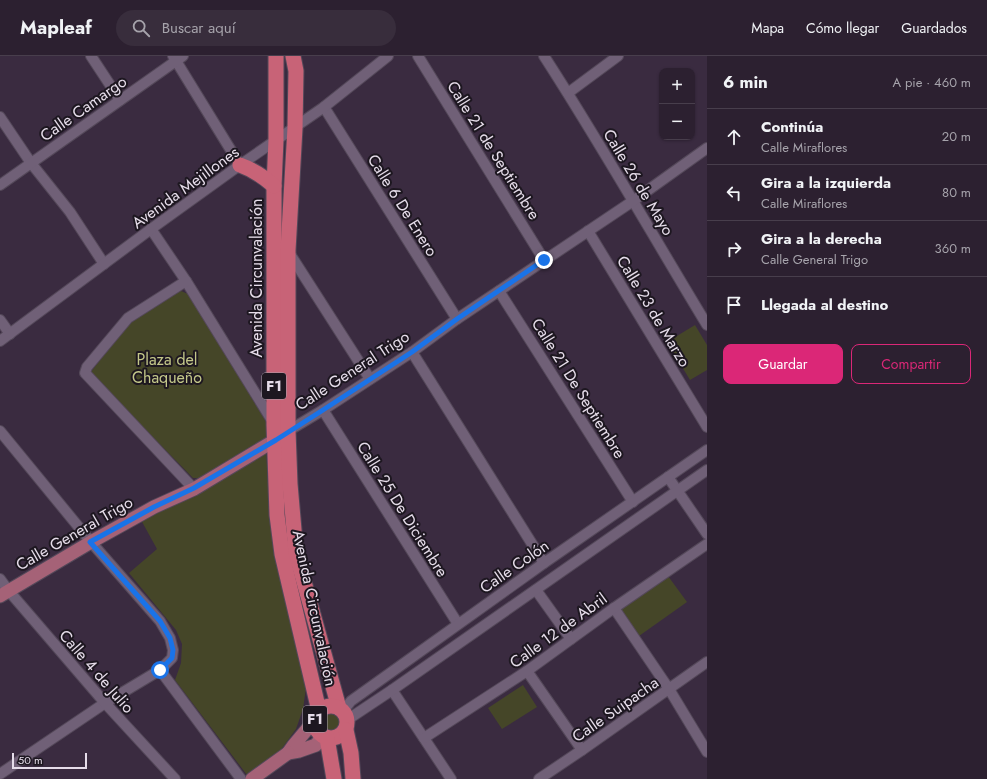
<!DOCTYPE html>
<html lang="es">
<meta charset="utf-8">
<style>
:root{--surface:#2c2030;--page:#382d3c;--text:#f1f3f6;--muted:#a6a3ab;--line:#483e4c;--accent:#db2777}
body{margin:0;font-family:Jost,sans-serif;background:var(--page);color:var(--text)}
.controls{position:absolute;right:12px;top:12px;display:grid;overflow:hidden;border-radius:8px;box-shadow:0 1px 3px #0004}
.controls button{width:36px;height:36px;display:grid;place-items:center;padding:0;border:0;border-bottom:1px solid var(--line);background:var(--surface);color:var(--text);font:20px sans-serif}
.scale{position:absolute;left:12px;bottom:10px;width:75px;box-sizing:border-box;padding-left:4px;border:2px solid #e6ddea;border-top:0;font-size:11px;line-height:14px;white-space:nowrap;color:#e6ddea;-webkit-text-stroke:3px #1d1720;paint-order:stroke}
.stop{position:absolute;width:12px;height:12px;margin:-9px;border:3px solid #1a73e8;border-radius:50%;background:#fff}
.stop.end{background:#1a73e8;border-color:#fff;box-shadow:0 1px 4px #0008}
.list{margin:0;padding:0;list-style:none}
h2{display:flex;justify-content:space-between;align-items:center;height:52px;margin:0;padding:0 16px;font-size:17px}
h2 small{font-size:13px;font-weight:400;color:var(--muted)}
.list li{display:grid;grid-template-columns:26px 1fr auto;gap:12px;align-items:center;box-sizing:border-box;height:56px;padding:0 16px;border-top:1px solid var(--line)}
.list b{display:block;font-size:15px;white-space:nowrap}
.list p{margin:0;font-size:13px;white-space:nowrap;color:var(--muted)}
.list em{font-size:13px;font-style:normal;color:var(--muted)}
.actions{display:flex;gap:8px;padding:12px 16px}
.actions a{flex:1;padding:9px 0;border:1px solid var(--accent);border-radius:8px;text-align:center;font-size:14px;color:var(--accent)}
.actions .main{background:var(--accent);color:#fff}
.icon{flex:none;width:22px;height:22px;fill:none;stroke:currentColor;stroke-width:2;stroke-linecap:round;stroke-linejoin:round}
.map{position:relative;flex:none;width:707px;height:723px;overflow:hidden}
header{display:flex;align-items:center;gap:24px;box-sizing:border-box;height:56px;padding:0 20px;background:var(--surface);border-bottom:1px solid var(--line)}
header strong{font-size:19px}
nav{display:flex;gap:22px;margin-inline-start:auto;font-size:14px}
.search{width:280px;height:36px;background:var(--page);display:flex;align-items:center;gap:10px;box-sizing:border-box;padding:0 14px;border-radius:22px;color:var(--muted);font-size:15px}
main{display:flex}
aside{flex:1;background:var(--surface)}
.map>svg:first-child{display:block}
</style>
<header>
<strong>Mapleaf</strong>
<div class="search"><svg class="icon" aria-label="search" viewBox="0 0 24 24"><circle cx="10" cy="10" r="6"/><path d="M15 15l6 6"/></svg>Buscar aquí</div>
<nav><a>Mapa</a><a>Cómo llegar</a><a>Guardados</a></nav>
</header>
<main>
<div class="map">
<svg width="707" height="723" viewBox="0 0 707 723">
<rect width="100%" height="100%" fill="#3a2b40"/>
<g fill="#454628">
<path d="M 181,235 L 188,238 L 222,292 L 269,371 L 270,379 L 265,385 L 201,422 L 193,422 L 90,317 L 129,267 L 174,238 Z"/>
<path d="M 695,269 L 707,289 L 707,314 L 690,324 L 667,286 Z"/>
<path d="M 266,394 L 268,426 L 274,488 L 306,632 L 303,653 L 296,673 L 280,695 L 247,719 L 175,624 L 181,607 L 182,588 L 176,574 L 129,517 L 157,493 L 141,464 Z"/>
<path d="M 668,520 L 687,546 L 639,580 L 620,554 Z"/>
<path d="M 523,629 L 537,651 L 502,673 L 488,652 Z"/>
<circle cx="331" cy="667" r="10"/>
</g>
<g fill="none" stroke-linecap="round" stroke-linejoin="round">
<defs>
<g id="minor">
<path d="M 91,0 L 120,44"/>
<path d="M 173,0 L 240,109"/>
<path d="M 418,0 L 544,204"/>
<path d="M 544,0 C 601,88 653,180 707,269"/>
<path d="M 568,37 L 618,0"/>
<path d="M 324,51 L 457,263"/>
<path d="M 0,61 L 31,107 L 70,156 L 104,208"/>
<path d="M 0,129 L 183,0"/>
<path d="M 151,173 L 186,225 L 273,366"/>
<path d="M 588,175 L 707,371"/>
<path d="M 288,195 L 370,323"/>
<path d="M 186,225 L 128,262 L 87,311 L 85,317 L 194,433"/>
<path d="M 499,235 L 633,446"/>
<path d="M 0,264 L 10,278"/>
<path d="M 0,285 L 151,173 L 240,109 L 324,51 L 388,0"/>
<path d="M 412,296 L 544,507"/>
<path d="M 323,354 L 458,568"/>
<path d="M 0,375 L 91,486 L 160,565 L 170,582 L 173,594 L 172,602 L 160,614 L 105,647 L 0,718"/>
<path d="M 288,375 L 323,354 L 412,296 L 457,263 L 633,145 L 707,92"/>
<path d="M 668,421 L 707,478"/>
<path d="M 0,523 L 8,534 L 105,647 L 175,723"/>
<path d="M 536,534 L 571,583"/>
<path d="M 614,552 L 669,633 L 707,696"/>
<path d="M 160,614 L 241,723"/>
<path d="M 527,615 L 582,694"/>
<path d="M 392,634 L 451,723"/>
<path d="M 343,655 L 351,645 L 544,507 L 707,394"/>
<path d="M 347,664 L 392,634 L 707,414"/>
<path d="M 424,682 L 527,615 L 614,552 L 707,488"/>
<path d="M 539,723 L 582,694 L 707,606"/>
</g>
<g id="major">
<path d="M 0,540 L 91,486 L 154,451 L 194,433 L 282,380"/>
<path d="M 314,665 L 293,690 L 288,697 L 299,695 L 316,689 L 322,680"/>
<path d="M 252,723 L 288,697"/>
</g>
<g id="highway">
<path d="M 276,0 L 276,84 L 274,130 L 274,369 L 277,459 L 282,498 L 319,655"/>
<path d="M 293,0 L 296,15 L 295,72 L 288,194 L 288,375 L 290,428 L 296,497 L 339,652"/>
<path d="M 240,109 C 254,114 264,121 274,130"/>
<circle cx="331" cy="666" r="16"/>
<path d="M 346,674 L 351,697 L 353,723"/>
<path d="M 327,682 L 334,723"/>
</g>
</defs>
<use href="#minor" stroke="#544859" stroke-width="12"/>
<use href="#major" stroke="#544859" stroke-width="15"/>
<use href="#highway" stroke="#544859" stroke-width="17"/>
<use href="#minor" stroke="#706077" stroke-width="10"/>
<use href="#major" stroke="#a56277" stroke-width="13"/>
<use href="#highway" stroke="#c86377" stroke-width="15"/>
</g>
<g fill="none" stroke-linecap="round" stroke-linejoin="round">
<path stroke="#1a73e8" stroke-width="5" d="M 160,614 L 172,602 L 173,594 L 170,582 L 160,565 L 90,486 L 154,451 L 194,432 L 276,384 L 323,354 L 412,296 L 457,263 L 544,204"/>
</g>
<g text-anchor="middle" stroke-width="4" stroke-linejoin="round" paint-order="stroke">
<g fill="#1d1720" stroke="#aaa2ad" stroke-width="1">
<rect x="262" y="317" width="24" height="26" rx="3"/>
<rect x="303" y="650" width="24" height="26" rx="3"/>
</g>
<g font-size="15" font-weight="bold" fill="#e6ddea">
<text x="274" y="335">F1</text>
<text x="315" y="668">F1</text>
</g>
<g font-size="16" fill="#e6ddea" stroke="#1d1720">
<text transform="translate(83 52) rotate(-35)" y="6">Calle Camargo</text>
<text transform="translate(494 94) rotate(58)" y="6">Calle 21 de Septiembre</text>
<text transform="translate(639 126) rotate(59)" y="6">Calle 26 de Mayo</text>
<text transform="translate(185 131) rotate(-36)" y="6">Avenida Mejillones</text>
<text transform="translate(403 149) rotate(58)" y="6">Calle 6 De Enero</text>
<text transform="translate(256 222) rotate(-90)" y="6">Avenida Circunvalación</text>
<text transform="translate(654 255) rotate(59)" y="6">Calle 23 de Marzo</text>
<text transform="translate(352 314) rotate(-33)" y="6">Calle General Trigo</text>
<text transform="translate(579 332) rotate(58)" y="6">Calle 21 De Septiembre</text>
<text transform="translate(403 453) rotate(58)" y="6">Calle 25 De Diciembre</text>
<text transform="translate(74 477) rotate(-30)" y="6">Calle General Trigo</text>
<text transform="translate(514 510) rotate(-35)" y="6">Calle Colón</text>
<text transform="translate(315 552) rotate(78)" y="6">Avenida Circunvalación</text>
<text transform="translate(558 574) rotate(-36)" y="6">Calle 12 de Abril</text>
<text transform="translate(97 615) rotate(49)" y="6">Calle 4 de Julio</text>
<text transform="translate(615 653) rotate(-35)" y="6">Calle Suipacha</text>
</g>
<g font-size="16" fill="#c4c88a" stroke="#1d1720">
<text x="167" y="309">Plaza del<tspan x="167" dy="18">Chaqueño</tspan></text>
</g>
</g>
</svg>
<div class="controls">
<button>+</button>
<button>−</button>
</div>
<div class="scale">50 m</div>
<div class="stop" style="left:160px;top:614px"></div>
<div class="stop end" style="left:544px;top:204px"></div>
</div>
<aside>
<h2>6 min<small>A pie · 460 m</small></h2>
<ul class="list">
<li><svg class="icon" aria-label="ahead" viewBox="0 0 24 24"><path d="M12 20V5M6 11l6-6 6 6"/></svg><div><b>Continúa</b><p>Calle Miraflores</p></div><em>20 m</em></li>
<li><svg class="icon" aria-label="left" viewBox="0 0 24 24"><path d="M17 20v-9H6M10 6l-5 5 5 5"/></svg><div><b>Gira a la izquierda</b><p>Calle Miraflores</p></div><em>80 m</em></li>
<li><svg class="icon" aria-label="right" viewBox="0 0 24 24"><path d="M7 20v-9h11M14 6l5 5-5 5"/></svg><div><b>Gira a la derecha</b><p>Calle General Trigo</p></div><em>360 m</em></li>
<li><svg class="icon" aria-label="arrive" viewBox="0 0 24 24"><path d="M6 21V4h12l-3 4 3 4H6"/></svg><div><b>Llegada al destino</b></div></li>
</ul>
<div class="actions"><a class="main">Guardar</a><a>Compartir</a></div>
</aside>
</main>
